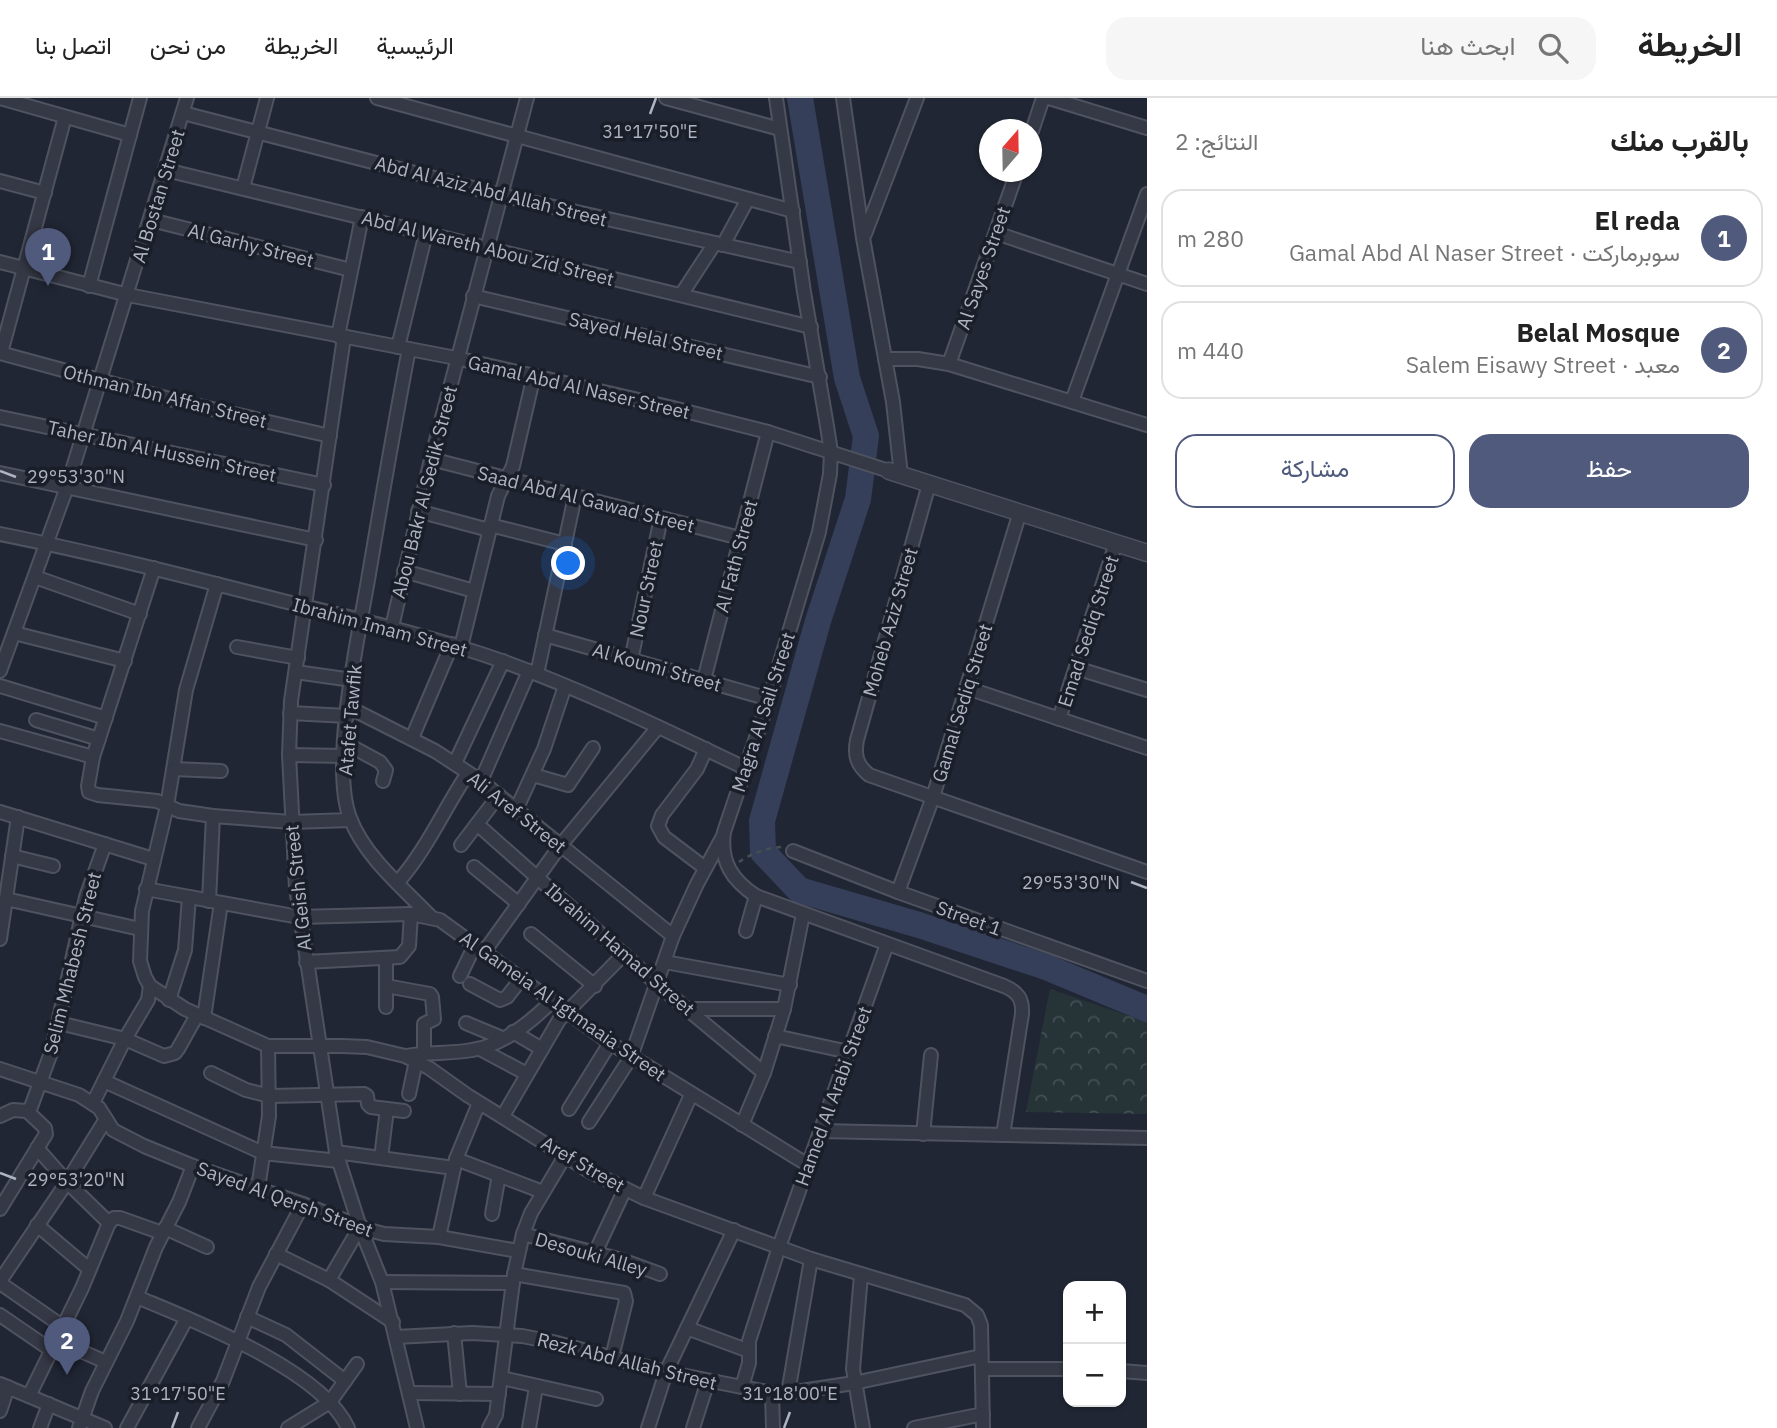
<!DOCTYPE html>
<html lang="ar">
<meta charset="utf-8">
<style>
:root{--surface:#fff;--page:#f6f6f6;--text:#222;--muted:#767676;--line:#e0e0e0;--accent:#505a7d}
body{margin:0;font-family:"IBM Plex Sans",Vazirmatn,sans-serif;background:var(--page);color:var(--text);direction:rtl}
.controls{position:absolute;right:21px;bottom:21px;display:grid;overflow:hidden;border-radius:14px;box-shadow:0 2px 5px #0004}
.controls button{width:63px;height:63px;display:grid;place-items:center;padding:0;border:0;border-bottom:2px solid var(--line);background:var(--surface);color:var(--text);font:35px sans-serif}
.compass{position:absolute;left:979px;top:21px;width:63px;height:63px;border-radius:50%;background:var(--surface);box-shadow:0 2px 5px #0004;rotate:20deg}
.you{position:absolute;left:569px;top:466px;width:24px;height:24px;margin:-18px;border:5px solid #fff;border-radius:50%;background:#1a73e8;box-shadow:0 0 0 10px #1a73e833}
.badge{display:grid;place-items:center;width:46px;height:46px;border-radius:50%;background:var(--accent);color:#fff;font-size:23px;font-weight:700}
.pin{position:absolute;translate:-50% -58px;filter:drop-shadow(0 2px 4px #0008)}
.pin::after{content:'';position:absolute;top:37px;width:24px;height:21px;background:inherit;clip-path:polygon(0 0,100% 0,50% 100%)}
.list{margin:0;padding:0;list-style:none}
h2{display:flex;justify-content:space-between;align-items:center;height:91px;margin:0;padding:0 28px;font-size:30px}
h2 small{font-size:23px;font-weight:400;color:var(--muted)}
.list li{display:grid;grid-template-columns:46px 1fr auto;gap:21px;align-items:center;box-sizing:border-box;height:98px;margin:0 14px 14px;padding:0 14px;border:2px solid var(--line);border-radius:21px}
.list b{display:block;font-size:26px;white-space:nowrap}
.list p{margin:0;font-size:23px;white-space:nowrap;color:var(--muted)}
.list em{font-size:23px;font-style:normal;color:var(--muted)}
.actions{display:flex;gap:14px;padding:21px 28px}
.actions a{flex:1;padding:16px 0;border:2px solid var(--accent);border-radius:21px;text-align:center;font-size:24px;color:var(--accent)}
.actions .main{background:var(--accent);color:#fff}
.icon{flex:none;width:38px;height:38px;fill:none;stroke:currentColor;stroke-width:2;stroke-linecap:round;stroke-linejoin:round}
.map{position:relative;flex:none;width:1147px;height:1330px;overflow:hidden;direction:ltr}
header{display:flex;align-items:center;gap:42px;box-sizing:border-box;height:98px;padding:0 35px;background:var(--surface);border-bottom:2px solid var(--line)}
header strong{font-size:33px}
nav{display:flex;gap:38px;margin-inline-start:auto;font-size:24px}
.search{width:490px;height:63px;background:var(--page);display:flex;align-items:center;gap:18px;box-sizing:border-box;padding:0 24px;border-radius:21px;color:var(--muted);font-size:26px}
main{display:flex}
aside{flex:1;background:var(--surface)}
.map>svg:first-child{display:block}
</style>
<header>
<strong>الخريطة</strong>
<div class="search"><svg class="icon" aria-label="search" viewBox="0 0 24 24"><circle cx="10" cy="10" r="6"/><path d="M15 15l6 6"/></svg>ابحث هنا</div>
<nav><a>الرئيسية</a><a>الخريطة</a><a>من نحن</a><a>اتصل بنا</a></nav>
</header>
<main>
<aside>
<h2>بالقرب منك<small>النتائج: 2</small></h2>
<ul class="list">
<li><span class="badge">1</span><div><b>El reda</b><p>سوبرماركت · Gamal Abd Al Naser Street</p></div><em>280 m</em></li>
<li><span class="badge">2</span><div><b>Belal Mosque</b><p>معبد · Salem Eisawy Street</p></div><em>440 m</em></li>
</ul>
<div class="actions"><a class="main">حفظ</a><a>مشاركة</a></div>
</aside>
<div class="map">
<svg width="1147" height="1330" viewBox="0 0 1147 1330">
<defs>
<pattern id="park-crowns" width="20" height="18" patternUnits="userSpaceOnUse" patternTransform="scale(1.75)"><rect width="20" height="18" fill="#263438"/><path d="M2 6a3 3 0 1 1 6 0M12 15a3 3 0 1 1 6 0" fill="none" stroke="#434f53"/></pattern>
</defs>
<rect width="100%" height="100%" fill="#212634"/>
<path fill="url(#park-crowns)" d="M 1050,891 L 1147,924 L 1147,1016 L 1026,1014 Z"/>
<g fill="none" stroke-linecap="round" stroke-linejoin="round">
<path stroke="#363f5a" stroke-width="26" d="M 800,0 L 847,280 L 866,338 L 858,401 L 818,523 L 762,723 L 763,754 L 799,792 L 919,827 L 1046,869 L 1147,911"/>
<defs>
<g id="minor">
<path d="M 0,0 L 130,37"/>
<path d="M 377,0 L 793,113"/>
<path d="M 666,0 L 780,31"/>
<path d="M 776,0 L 804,194 L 827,328 L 831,354 L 830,376 L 819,434 L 769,601 L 724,734 C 720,764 732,782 756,798 L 1004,888 C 1018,894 1023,901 1022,916 L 1003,1037"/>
<path d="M 843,0 L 863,140 L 893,304 L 901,377"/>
<path d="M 1049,0 L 1147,30"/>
<path d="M 183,15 L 500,97 L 800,164"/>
<path d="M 1032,33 L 1043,0"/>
<path d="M 166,72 L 811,229"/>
<path d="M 0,83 L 45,95"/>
<path d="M 243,90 L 267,0"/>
<path d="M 151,122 L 351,172"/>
<path d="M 996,135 L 1147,186"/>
<path d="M 865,136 L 917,0"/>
<path d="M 723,147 L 748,101"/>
<path d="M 0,164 L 128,197 L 456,260 L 669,309 L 768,334 L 889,373"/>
<path d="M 89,188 L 140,0"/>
<path d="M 681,197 L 715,145"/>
<path d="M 473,198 L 820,279"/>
<path d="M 338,238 L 362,119"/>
<path d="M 344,239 L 291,603 L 289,657 L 296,790 L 336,1054 L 360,1129 L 382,1184 L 417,1330"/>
<path d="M 398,249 L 426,135"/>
<path d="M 409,251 C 394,328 381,405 368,482 C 358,540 330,667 350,720 C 365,759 403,790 431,819"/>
<path d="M 0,255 L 177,303 L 330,338"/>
<path d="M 1,255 L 65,19"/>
<path d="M 885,261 L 918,261 L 949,266 L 1147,327"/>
<path d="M 949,266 L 1017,74"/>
<path d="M 1072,303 L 1147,96"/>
<path d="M 0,319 L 324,387"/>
<path d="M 431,361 L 740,440"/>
<path d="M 0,375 L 316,442"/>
<path d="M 929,386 L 857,642 C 854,658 857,667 869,677 L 1147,774"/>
<path d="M 418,413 L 489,432"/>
<path d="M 490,427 L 565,446"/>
<path d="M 0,436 C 95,455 189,479 283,503 C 357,521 431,538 502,563 C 586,593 665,632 745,670"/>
<path d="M 154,470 L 93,659 L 88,688 L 89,694 L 98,697 L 157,703 L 179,713 L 213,718 L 291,724 L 351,722"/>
<path d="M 404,473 L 474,493"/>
<path d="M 35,479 L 140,516"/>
<path d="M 217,486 L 186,592 L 167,708 L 142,813 L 140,863 L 145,879 L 150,888 L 185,911 L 268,948 L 342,948 L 367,949 L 405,958 L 429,970 L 467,997 L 589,1073 L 644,1100 L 811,1161 L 965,1207 L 977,1217 L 981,1227 L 983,1330"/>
<path d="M 392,529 L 431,361 L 527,0"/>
<path d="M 14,535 L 125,563"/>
<path d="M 545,537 L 769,601"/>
<path d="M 237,549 L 298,560"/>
<path d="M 461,549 L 498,398 L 513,368 L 534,277"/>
<path d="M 631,562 L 661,420"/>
<path d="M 1076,570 L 1147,592"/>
<path d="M 0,573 L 67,389 L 187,0"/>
<path d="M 296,574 L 352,582"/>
<path d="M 537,576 L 575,398"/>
<path d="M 704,582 L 768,334"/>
<path d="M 0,588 L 106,620"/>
<path d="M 967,590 L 1147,650"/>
<path d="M 348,609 L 435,653 L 481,683 L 673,838"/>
<path d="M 290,615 L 347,618"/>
<path d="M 1059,621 L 1116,445"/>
<path d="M 36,622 L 99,641"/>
<path d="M 0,633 L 93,659"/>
<path d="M 412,640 L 452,546"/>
<path d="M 345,645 L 380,664 L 386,672 L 383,683"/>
<path d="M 289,657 L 345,658"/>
<path d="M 455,665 L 503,563"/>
<path d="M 174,671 L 221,673"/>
<path d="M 533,677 L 568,687 L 593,650"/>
<path d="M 481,683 L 529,573"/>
<path d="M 516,712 L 544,651 L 565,588"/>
<path d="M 0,714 L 153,761"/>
<path d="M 477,726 L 657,886 L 764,975"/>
<path d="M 461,747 L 499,697"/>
<path d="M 793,753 L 898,794 L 1147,883"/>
<path d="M 12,758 L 53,768"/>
<path d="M 474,769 L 519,806"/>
<path d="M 705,770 L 664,739 L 658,728 L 662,717 L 697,671 L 706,651"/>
<path d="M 398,784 C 427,751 444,711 468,675"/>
<path d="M 146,791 L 299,819 L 411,816 L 440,822 L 610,945 L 808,1067"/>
<path d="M 898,794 L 933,699 L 1020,414"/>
<path d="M 6,801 L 140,831"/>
<path d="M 209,803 L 213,718"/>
<path d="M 746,833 L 756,798"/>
<path d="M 531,836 L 595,888"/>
<path d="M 0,841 L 18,719"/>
<path d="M 484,854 L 560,748 L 658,629"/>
<path d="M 306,864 L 400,859 L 409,848 L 411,816"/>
<path d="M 665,864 L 790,887"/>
<path d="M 460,878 L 475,847"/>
<path d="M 470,886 L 500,902 L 507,899 L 521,881"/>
<path d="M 386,888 L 430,896 L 432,899 L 434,921 L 424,926 L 424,954"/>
<path d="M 169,902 L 185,852 L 189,799"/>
<path d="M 386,909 L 386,860"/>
<path d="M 688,911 L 784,911"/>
<path d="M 204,920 L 221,805"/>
<path d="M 59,925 L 125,941 L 164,958 L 175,955 L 178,951 L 197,917"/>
<path d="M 466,925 L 502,940"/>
<path d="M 513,934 L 542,951"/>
<path d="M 775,938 L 849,954"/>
<path d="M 480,951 L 527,976"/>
<path d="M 406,958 C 428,954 450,956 472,952 C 501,948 531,924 551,904"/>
<path d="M 0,971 L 79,997 L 99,1010 L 113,1032 L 144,1048 L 193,1068 L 303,1106 L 369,1132 L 384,1136 L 439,1139 L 518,1153"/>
<path d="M 211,975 L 246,992 L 270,998 L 364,996 L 367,998 L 368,1006 L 371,1009 L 404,1013"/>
<path d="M 104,983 L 263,1055 L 339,1063"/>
<path d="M 409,996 L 416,963"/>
<path d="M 93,1005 L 125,941 L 148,902 L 150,888"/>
<path d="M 569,1011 L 610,945"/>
<path d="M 0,1018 L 13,1012 L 27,1013 L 31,1009 L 52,952 L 86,799 L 105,746"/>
<path d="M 503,1018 L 559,922 L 624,856"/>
<path d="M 589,1024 L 631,959 L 673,838 L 697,786 L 723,738"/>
<path d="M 742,1027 L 764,975 L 784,911 L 803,816"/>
<path d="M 820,1033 L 1147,1040"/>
<path d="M 923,1036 L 931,957"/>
<path d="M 37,1050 L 67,1084 L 109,1125"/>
<path d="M 336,1054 L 454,1070"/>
<path d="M 381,1060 L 387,1011"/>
<path d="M 456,1061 L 543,1094"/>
<path d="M 258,1090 L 269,1018 L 268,948"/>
<path d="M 644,1100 L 691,997"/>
<path d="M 0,1111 L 46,1036 L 45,1030 L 27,1013"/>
<path d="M 492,1116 L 499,1077"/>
<path d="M 109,1125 L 114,1120 L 120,1120 L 162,1135"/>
<path d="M 37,1127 L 89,1171"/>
<path d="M 165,1130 L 207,1149"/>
<path d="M 523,1136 L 622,1162 L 660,1176"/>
<path d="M 439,1139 L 456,1061 L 479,1005"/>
<path d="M 595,1155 L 625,1091"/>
<path d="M 276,1156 L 329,1182 L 393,1224"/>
<path d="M 514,1176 L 624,1195 L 626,1203 L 612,1259"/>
<path d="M 861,1177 L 853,1271 L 863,1330"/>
<path d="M 329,1182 L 360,1129"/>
<path d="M 0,1183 L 67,1084 L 106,1021"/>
<path d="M 382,1184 L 513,1185"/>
<path d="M 0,1185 L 62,1228"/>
<path d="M 137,1199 C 194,1223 322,1272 348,1330"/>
<path d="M 0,1217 L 51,1252"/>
<path d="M 247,1219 L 286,1237 L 345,1283"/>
<path d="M 687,1230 L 749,1253"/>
<path d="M 454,1235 L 460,1296"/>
<path d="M 396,1239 L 472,1235 L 522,1238 L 553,1244 L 666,1274 L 772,1295 L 788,1295 L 854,1285 L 981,1258"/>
<path d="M 55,1242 L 106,1264"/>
<path d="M 982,1271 L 1068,1271"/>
<path d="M 1121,1273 L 1147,1275"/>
<path d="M 502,1280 L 596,1301"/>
<path d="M 0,1286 L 105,1330"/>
<path d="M 742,1289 L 749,1265 L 749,1243 L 779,1149 L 887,846"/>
<path d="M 409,1295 L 499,1296"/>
<path d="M 772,1295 L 773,1330"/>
<path d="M 788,1295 L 811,1161"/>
<path d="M 29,1298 L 82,1190 L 109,1125"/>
<path d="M 0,1313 L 8,1289"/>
<path d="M 40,1330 L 49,1306"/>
<path d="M 79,1330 L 92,1293 L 127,1223 L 156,1149 L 179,1104 L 193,1068"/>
<path d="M 127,1330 L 187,1220"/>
<path d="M 198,1330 L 223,1283 L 259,1189 L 303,1106"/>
<path d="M 288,1330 L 330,1304 L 357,1266"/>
<path d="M 489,1330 L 496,1317 L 514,1176 L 523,1136 L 531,1115 L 565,1058"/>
<path d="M 529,1330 L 536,1289"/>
<path d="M 648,1330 L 666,1274 L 734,1132"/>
<path d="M 693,1330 L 708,1283"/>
<path d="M 914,1330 L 983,1316"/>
</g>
<path id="tertiary" d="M 889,373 L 1147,455"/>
</defs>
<use href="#minor" stroke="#4f5360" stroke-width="16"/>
<use href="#tertiary" stroke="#4f5360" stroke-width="19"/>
<path stroke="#434f55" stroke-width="2.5" stroke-dasharray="5 5" stroke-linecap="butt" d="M 739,764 C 750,756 769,749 782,749"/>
<use href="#minor" stroke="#353845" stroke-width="12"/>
<use href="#tertiary" stroke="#353845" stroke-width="16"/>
</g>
<path fill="none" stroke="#afb3c2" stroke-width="2.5" d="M 650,16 L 656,0M 0,373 L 16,379M 1131,784 L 1147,790M 0,1075 L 16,1081M 172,1330 L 178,1314M 784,1330 L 790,1314"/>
<g text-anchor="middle" stroke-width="7" stroke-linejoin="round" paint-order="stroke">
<g font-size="19" fill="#afb3c2" stroke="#1a1e29">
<text transform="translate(491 93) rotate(14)" y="7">Abd Al Aziz Abd Allah Street</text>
<text transform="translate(158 98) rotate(-73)" y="7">Al Bostan Street</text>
<text transform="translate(251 147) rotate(14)" y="7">Al Garhy Street</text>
<text transform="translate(488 150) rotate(14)" y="7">Abd Al Wareth Abou Zid Street</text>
<text transform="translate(983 170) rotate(-71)" y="7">Al Sayes Street</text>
<text transform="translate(646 238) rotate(13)" y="7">Sayed Helal Street</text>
<text transform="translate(579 289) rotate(13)" y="7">Gamal Abd Al Naser Street</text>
<text transform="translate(165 298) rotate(14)" y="7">Othman Ibn Affan Street</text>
<text transform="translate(162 353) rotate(12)" y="7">Taher Ibn Al Hussein Street</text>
<text transform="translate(424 394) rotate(-76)" y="7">Abou Bakr Al Sedik Street</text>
<text transform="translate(586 401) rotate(14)" y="7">Saad Abd Al Gawad Street</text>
<text transform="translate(736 458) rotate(-75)" y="7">Al Fath Street</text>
<text transform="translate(646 491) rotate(-78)" y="7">Nour Street</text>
<text transform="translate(890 524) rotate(-74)" y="7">Moheb Aziz Street</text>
<text transform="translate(380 529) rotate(15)" y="7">Ibrahim Imam Street</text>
<text transform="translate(1088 533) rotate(-72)" y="7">Emad Sediq Street</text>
<text transform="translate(657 569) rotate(16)" y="7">Al Koumi Street</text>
<text transform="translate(962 605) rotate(-73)" y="7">Gamal Sediq Street</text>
<text transform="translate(763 614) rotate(-72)" y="7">Magra Al Sail Street</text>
<text transform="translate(350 622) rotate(-85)" y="7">Atafet Tawfik</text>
<text transform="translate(517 714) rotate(38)" y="7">Ali Aref Street</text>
<text transform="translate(298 790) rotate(-96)" y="7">Al Geish Street</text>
<text transform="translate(969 820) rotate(20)" y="7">Street 1</text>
<text transform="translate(620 851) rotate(41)" y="7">Ibrahim Hamad Street</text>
<text transform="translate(72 865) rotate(-76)" y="7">Selim Mhabesh Street</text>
<text transform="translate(563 908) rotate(35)" y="7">Al Gameia Al Igtmaaia Street</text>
<text transform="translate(833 998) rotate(-70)" y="7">Hamed Al Arabi Street</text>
<text transform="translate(583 1066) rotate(30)" y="7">Aref Street</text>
<text transform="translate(285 1101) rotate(20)" y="7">Sayed Al Qersh Street</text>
<text transform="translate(591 1156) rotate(16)" y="7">Desouki Alley</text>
<text transform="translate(627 1263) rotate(14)" y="7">Rezk Abd Allah Street</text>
</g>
</g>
<g font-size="18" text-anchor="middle" fill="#afb3c2" stroke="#1a1e29" stroke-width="7" stroke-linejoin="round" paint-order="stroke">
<text x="650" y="40">31°17'50"E</text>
<text x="76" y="385">29°53'30"N</text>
<text x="1071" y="791">29°53'30"N</text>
<text x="76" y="1088">29°53'20"N</text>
<text x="178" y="1302">31°17'50"E</text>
<text x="790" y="1302">31°18'00"E</text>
</g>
</svg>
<div class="controls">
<button>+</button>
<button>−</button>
</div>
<svg class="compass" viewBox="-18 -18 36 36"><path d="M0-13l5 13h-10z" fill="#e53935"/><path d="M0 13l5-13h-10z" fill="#767676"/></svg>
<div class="you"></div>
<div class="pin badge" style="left:48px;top:188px">1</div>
<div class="pin badge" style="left:67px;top:1277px">2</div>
</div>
</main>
